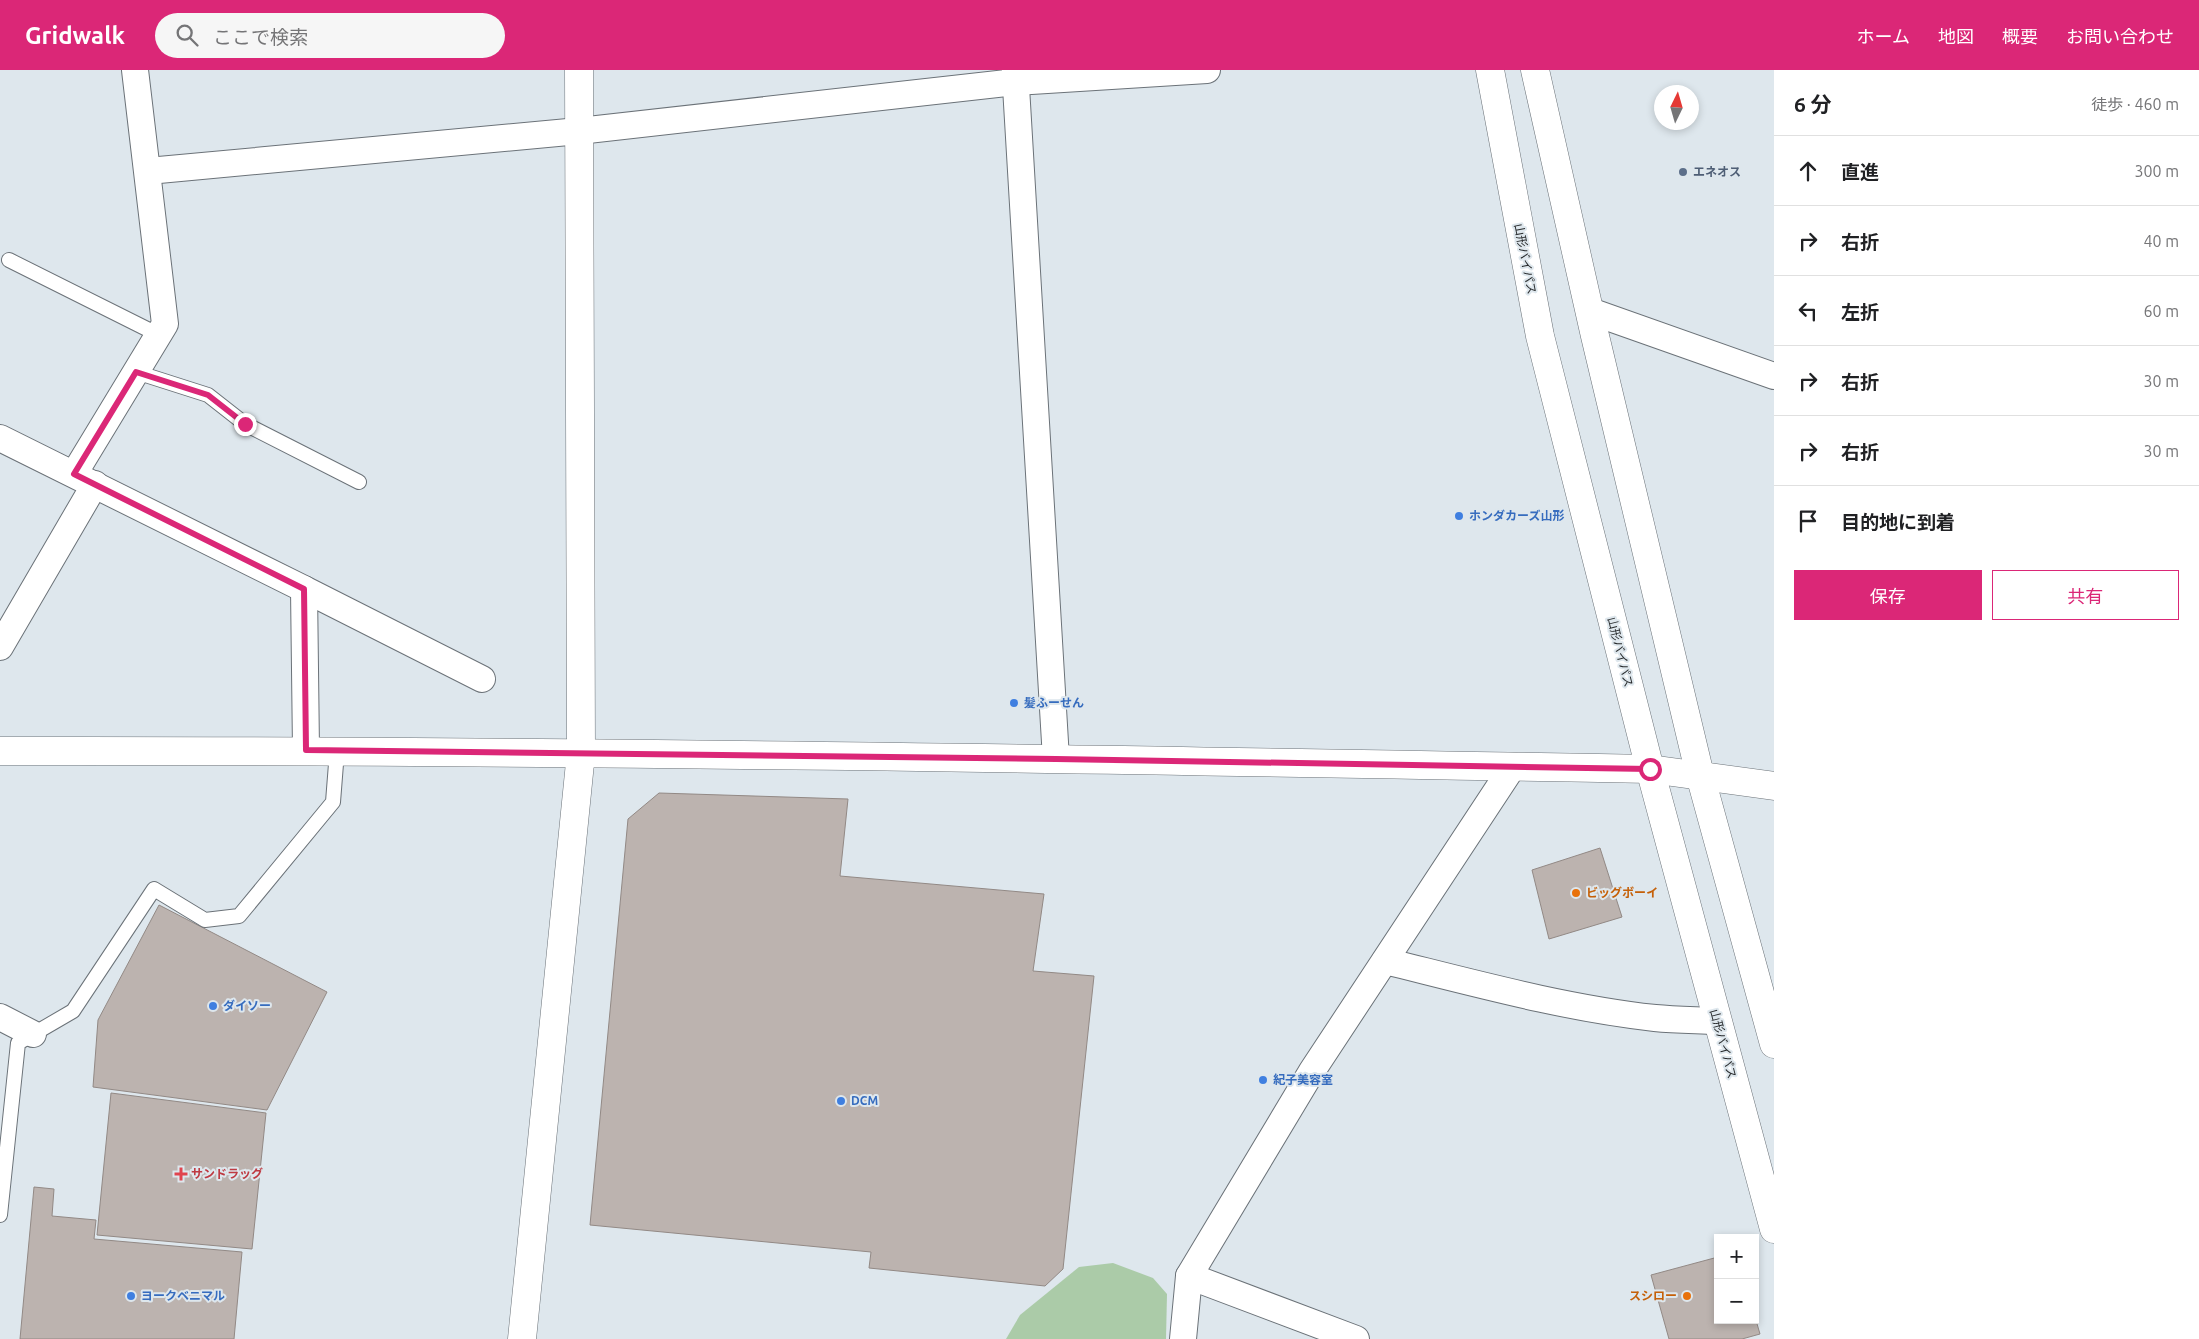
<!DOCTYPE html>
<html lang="ja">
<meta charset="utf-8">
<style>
:root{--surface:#fff;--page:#f6f6f6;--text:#202124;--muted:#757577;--line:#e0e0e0;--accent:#db2777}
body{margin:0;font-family:Ubuntu,"Noto Sans JP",sans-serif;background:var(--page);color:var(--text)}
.controls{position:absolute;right:15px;bottom:15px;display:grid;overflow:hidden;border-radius:0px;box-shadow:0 2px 8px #0003}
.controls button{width:45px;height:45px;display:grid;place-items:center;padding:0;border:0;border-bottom:1px solid var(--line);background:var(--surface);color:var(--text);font:25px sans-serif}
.compass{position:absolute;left:1654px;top:15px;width:45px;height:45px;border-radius:50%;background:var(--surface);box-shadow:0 2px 8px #0003;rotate:5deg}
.stop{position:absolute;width:15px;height:15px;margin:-11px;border:4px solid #db2777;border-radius:50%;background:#fff}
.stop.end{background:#db2777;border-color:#fff;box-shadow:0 1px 5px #0008}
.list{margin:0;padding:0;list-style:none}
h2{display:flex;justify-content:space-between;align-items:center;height:65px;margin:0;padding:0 20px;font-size:21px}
h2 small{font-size:16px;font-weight:400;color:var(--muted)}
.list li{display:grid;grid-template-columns:32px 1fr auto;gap:15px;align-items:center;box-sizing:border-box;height:70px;padding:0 20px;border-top:1px solid var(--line)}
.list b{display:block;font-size:19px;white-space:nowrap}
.list em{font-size:16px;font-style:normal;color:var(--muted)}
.actions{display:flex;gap:10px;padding:15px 20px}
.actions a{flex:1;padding:11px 0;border:1px solid var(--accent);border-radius:0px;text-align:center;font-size:18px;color:var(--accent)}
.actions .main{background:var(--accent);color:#fff}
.icon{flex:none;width:28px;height:28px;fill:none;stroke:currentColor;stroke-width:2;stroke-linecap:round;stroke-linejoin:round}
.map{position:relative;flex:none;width:1774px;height:1269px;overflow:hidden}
header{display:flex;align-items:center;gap:30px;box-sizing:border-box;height:70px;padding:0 25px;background:var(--accent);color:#fff}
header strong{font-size:24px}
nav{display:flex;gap:28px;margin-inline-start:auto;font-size:18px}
.search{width:350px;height:45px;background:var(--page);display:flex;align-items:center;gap:12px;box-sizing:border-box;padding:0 18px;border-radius:28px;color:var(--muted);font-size:19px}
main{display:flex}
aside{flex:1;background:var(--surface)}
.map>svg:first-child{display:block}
</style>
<header>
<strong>Gridwalk</strong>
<div class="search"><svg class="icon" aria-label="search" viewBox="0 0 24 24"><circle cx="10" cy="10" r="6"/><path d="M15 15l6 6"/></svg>ここで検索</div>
<nav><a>ホーム</a><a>地図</a><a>概要</a><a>お問い合わせ</a></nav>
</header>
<main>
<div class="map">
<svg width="1774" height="1269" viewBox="0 0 1774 1269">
<rect width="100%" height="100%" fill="#dee7ed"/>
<path fill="#abcba8" d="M 1113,1193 L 1153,1208 L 1167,1224 L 1166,1269 L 1006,1269 L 1020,1245 L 1079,1197 Z"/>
<g fill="#bcb3af" stroke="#928985">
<path d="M 659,723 L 848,729 L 840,806 L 1044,824 L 1033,901 L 1094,906 L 1063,1199 L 1045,1216 L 869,1198 L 871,1182 L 590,1155 L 628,749 Z"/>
<path d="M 1600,778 L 1622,847 L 1549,869 L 1532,800 Z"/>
<path d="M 159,835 L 327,922 L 267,1040 L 93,1017 L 98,950 Z"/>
<path d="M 111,1023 L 266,1043 L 252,1179 L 97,1165 Z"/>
<path d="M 34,1117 L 54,1119 L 52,1146 L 96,1150 L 94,1169 L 242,1182 L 234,1269 L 20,1269 Z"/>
<path d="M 1718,1187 L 1718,1250 L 1755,1250 L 1755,1247 L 1760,1264 L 1742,1269 L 1669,1269 L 1651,1205 Z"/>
</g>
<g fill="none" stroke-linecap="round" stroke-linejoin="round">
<defs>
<g id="lane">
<path d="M 9,190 L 159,265"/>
<path d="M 136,302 L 208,325 L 245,354 L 359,412"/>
<path d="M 0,1145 L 18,973 L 73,941 L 154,819 L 205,850 L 239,846 L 333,732 L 337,681"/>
</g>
<g id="street">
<path d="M 1015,0 L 1056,689"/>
<path d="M 148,101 L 579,61 L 1015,12 L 1207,0"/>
<path d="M 1590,241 L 1774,306"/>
<path d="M 0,368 L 304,519 L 306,680"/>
<path d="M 74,404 L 165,254 L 135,0"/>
<path d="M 304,519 L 482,609"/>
<path d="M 0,577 L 95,414"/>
<path d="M 1385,891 C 1474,913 1564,938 1655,948 C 1675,950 1696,950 1716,951"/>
<path d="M 0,947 L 33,964"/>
<path d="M 1189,1206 L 1356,1269"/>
<path d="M 1183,1269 L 1189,1206 L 1312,1001 L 1513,696"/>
</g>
<g id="secondary">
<path d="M 0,681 C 550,680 1100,689 1650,699 L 1774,716"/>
<path d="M 522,1269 L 581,683 L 579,0"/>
</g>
<g id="highway">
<path d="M 1490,0 L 1540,266 L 1650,699 L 1774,1159"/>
<path d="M 1535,0 L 1595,266 L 1700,705 L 1774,974"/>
</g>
</defs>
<use href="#lane" stroke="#6b7278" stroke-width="16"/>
<use href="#street" stroke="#6b7278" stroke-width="28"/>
<use href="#secondary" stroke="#6b7278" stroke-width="29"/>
<use href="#highway" stroke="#6b7278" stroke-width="29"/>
<use href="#lane" stroke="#fff" stroke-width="14"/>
<use href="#street" stroke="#fff" stroke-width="26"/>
<use href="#secondary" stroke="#fff" stroke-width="28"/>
<use href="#highway" stroke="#fff" stroke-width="28"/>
</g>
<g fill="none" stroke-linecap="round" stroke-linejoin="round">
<path stroke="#db2777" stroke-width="6" d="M 245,354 L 208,325 L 136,302 L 74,404 L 304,519 L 306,680 L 1056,689 L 1650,699"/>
</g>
<circle fill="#5c6f8a" stroke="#dee7ed" stroke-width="2" cx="1683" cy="102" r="5"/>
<g fill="#3f7fe0" stroke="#dee7ed" stroke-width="2">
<circle cx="1459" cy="446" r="5"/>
<circle cx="1014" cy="633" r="5"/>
<circle cx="213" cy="936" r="5"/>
<circle cx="1263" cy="1010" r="5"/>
<circle cx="841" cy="1031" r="5"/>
<circle cx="131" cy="1226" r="5"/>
</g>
<g fill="#e8710a" stroke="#dee7ed" stroke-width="2">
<circle cx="1576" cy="823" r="5"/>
<circle cx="1687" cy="1226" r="5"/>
</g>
<path fill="#e0444e" stroke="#dee7ed" stroke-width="2" d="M178.5 1096.5h5v5h5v5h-5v5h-5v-5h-5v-5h5z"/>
<g text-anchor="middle" stroke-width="4" stroke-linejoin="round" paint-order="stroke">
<g font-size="12" font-weight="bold" fill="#4e5e75" stroke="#dee7ed" text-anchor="start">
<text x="1693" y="106">エネオス</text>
</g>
<g font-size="12" fill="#282b2d" stroke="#dee7ed">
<text transform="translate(1525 189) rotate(79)" y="4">山形バイパス</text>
<text transform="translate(1620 582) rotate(76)" y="4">山形バイパス</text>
<text transform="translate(1723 974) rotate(75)" y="4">山形バイパス</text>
</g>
<g font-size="12" font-weight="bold" fill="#366cbe" stroke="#dee7ed" text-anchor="start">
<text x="1469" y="450">ホンダカーズ山形</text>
<text x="1024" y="637">髪ふーせん</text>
<text x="223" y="940">ダイソー</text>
<text x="1273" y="1014">紀子美容室</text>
<text x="851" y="1035">DCM</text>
<text x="141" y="1230">ヨークベニマル</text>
</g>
<g font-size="12" font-weight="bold" fill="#c56008" stroke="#dee7ed" text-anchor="start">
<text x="1586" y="827">ビッグボーイ</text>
<text x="1677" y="1230" text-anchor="end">スシロー</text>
</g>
<g font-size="12" font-weight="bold" fill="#be3a42" stroke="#dee7ed" text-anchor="start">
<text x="191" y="1108">サンドラッグ</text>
</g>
</g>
</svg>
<div class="controls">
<button>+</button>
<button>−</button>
</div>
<svg class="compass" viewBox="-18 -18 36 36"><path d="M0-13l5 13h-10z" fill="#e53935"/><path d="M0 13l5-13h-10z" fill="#757577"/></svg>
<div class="stop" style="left:1650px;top:699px"></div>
<div class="stop end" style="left:245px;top:354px"></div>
</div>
<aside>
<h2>6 分<small>徒歩 · 460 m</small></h2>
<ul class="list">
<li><svg class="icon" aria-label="ahead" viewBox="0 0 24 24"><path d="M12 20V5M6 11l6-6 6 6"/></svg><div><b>直進</b></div><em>300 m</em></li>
<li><svg class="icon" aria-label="right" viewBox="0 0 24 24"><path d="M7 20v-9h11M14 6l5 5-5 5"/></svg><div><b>右折</b></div><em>40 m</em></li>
<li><svg class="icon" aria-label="left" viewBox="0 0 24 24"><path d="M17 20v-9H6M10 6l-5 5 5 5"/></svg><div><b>左折</b></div><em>60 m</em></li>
<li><svg class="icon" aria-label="right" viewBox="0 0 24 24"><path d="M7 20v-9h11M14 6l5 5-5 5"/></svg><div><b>右折</b></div><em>30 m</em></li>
<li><svg class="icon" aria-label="right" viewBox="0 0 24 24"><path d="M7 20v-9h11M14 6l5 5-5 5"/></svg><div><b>右折</b></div><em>30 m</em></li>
<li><svg class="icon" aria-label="arrive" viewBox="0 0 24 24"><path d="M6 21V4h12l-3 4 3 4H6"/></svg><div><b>目的地に到着</b></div></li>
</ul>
<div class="actions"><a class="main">保存</a><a>共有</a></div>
</aside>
</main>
